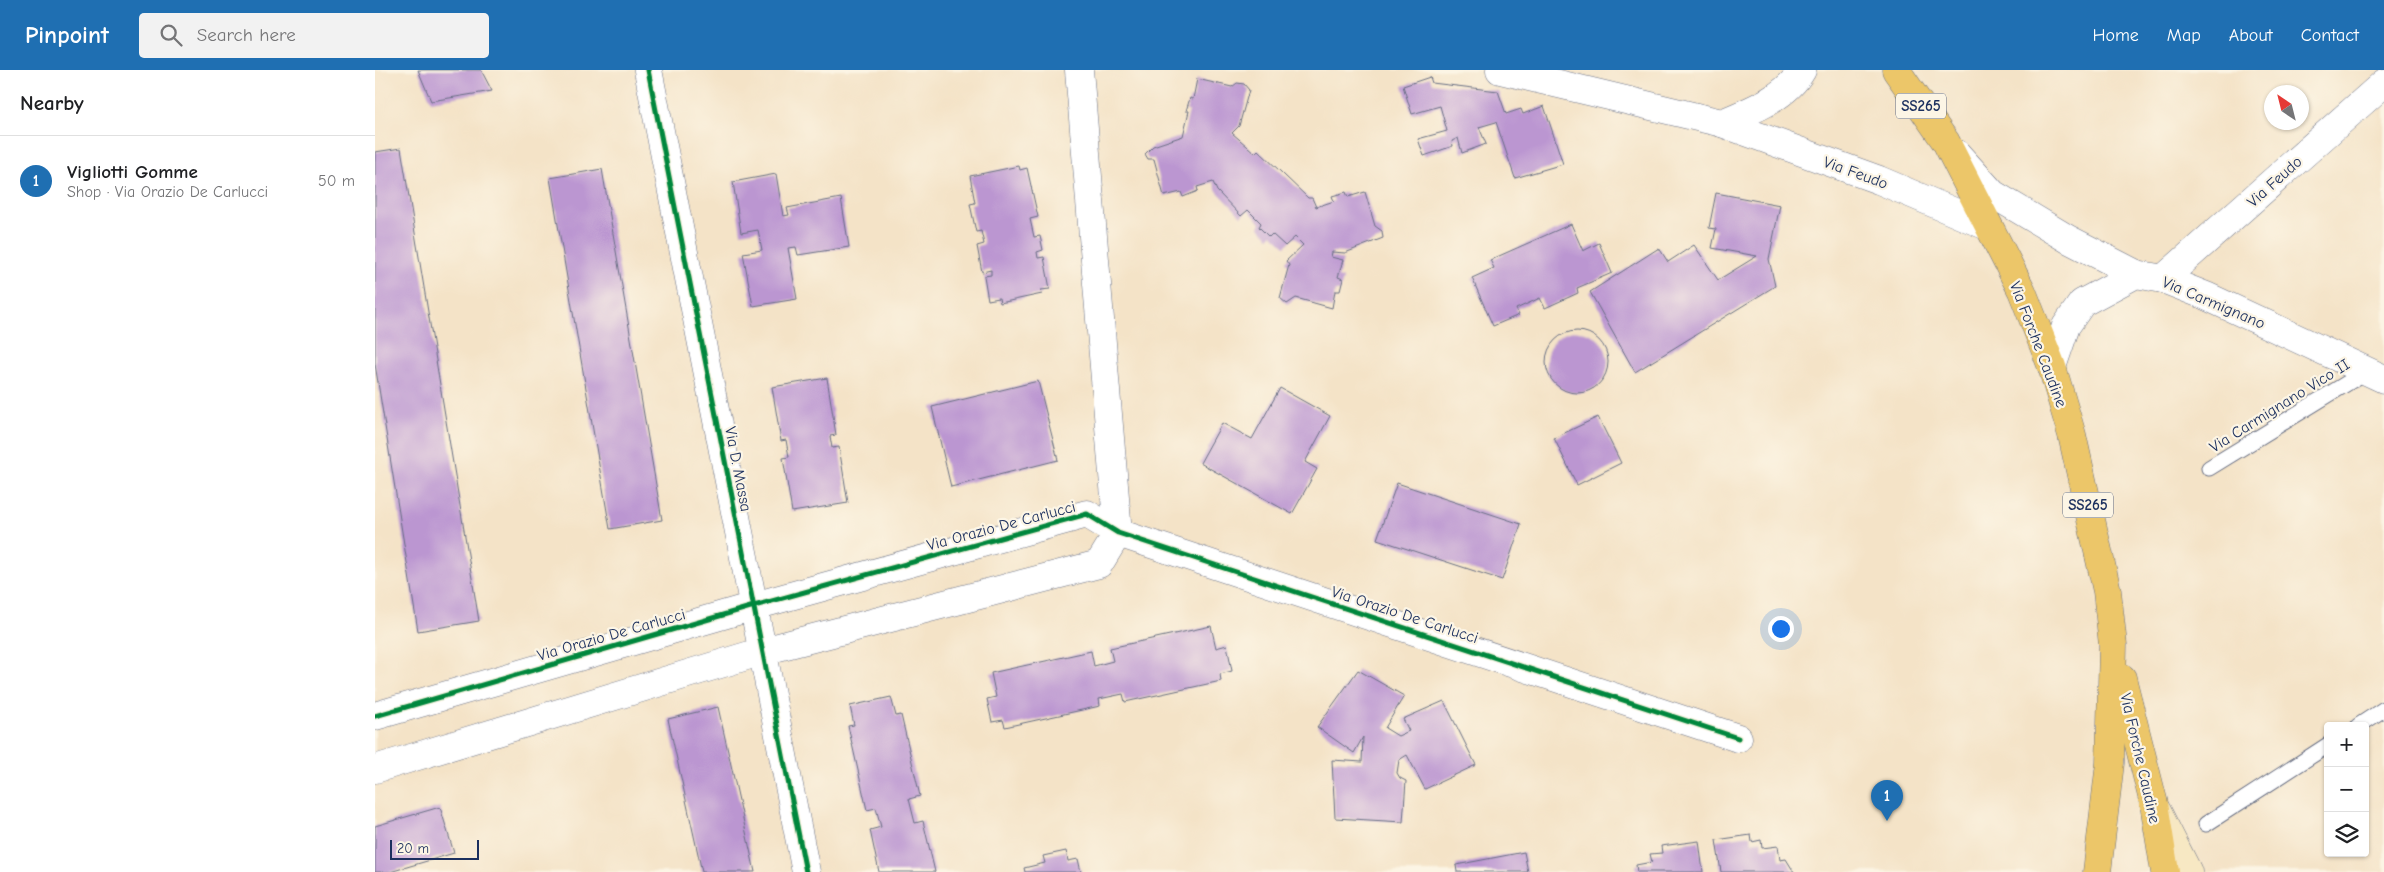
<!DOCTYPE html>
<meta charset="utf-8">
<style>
:root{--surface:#fff;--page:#f2f2f2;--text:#202124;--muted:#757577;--line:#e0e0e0;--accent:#1f6fb2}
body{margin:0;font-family:"Comic Neue",sans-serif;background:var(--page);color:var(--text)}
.controls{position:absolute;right:15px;bottom:15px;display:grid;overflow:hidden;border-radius:5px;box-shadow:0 1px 4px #0004}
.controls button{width:45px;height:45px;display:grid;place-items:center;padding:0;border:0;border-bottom:1px solid var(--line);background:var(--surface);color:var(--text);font:25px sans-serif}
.compass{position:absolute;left:1889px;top:15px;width:45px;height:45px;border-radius:50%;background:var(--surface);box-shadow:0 1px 4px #0004;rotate:325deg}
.scale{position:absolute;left:15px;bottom:12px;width:89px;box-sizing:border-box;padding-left:5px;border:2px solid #1b2f5e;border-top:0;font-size:14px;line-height:18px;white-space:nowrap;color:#1b2f5e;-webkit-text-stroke:4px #fcf5e5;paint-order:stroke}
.you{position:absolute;left:1405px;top:558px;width:18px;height:18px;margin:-12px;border:4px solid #fff;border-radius:50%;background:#1a73e8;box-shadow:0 0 0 8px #1a73e833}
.badge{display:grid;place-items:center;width:32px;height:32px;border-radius:50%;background:var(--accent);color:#fff;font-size:16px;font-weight:700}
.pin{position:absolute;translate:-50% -41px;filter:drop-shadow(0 1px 2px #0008)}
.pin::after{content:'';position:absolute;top:26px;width:18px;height:15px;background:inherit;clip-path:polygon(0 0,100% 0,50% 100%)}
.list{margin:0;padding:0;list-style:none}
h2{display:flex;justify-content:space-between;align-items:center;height:65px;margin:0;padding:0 20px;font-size:21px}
h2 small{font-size:16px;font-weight:400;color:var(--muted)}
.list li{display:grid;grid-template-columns:32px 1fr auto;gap:15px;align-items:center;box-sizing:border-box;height:90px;padding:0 20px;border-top:1px solid var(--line)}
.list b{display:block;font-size:19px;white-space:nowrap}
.list p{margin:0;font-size:16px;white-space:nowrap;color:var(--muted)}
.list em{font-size:16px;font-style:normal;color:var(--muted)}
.icon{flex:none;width:28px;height:28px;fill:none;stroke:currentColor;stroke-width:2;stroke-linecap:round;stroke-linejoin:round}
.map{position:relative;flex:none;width:2009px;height:802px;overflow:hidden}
header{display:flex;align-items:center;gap:30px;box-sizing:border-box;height:70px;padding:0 25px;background:var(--accent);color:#fff}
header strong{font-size:24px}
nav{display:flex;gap:28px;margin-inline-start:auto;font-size:18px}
.search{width:350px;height:45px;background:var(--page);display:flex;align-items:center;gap:12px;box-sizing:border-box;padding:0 18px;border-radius:5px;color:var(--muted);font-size:19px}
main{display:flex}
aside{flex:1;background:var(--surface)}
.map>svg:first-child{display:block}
</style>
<header>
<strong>Pinpoint</strong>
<div class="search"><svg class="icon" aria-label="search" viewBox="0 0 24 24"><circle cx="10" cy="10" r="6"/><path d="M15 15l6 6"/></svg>Search here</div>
<nav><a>Home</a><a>Map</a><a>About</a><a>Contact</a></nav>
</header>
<main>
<aside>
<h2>Nearby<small></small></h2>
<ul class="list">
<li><span class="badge">1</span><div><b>Vigliotti Gomme</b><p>Shop · Via Orazio De Carlucci</p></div><em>50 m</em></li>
</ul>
</aside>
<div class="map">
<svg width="2009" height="802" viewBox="0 0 2009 802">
<rect width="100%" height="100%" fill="#fcf5e5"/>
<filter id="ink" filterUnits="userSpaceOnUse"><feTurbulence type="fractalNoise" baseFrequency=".02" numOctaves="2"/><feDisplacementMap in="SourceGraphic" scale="10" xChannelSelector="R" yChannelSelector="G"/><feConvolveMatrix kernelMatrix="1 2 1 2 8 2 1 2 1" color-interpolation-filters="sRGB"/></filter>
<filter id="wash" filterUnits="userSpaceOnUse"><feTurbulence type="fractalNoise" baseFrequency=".0096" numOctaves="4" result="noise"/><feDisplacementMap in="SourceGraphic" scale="20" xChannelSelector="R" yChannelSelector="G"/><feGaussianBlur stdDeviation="1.12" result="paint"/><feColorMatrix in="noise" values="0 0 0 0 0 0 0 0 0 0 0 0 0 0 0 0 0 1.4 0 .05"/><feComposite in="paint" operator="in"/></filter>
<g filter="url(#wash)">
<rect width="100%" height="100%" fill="#f4e3c7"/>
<g id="blocks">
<g fill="#bb96d1">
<path d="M 43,0 L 106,0 L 117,21 L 56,31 Z"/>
<path d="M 1055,7 L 1057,13 L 1123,21 L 1131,44 L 1146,39 L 1148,44 L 1169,36 L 1188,94 L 1140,108 L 1121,52 L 1104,57 L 1111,74 L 1087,83 L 1083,68 L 1077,71 L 1078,76 L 1049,86 L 1043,69 L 1072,61 L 1065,36 L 1037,44 L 1028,16 Z"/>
<path d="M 822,9 L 857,17 L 862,13 L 869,14 L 874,20 L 864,56 L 857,63 L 880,83 L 883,80 L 933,128 L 937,128 L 941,137 L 959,131 L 957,126 L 971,122 L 973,127 L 990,122 L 1000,156 L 1007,161 L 1008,168 L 970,183 L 957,182 L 956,187 L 968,190 L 963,207 L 968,209 L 965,221 L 960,221 L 957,238 L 921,228 L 912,234 L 905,228 L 914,195 L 911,191 L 928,175 L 920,167 L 910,176 L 897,164 L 894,167 L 884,157 L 886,153 L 873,140 L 866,146 L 842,121 L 838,112 L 822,117 L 823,121 L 808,127 L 806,122 L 789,126 L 779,89 L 773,89 L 770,84 L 778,76 L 808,66 L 814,41 L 811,41 L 815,28 L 818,29 Z"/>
<path d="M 26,78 L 104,551 L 43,561 L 0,294 L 0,82 Z"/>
<path d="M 644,96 L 645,100 L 652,98 L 663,147 L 655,149 L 659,167 L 665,166 L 668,180 L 662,182 L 663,188 L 669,187 L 675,219 L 666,220 L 667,224 L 625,233 L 624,228 L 613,230 L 609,206 L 616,205 L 616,200 L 607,202 L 602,176 L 609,174 L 606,161 L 601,162 L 595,134 L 600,133 L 595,106 Z"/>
<path d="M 227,99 L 287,450 L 235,459 L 175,108 Z"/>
<path d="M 401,104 L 408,146 L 414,145 L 412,138 L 466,128 L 474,177 L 423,185 L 421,177 L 413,178 L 422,229 L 378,236 L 368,183 L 387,180 L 383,160 L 366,163 L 358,112 Z"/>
<path d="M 1341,123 L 1405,135 L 1394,189 L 1400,216 L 1260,302 L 1215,222 L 1284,178 L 1293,192 L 1319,175 L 1343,210 L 1382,186 L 1337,178 L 1341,159 L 1334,158 Z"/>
<path d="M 1196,154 L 1208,181 L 1224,173 L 1237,203 L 1202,218 L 1203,223 L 1170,238 L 1165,228 L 1141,239 L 1144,245 L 1118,256 L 1097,208 L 1119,198 L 1115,190 Z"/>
<circle cx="1202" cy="292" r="31"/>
<path d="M 452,308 L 461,365 L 455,366 L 457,378 L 464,377 L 473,433 L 417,442 L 408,388 L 414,387 L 411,370 L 406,371 L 397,317 Z"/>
<path d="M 663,311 L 683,390 L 576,417 L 557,337 Z"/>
<path d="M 905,318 L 955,346 L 930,392 L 942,399 L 917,444 L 825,393 L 847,353 L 877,369 Z"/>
<path d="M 1223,347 L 1246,393 L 1202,415 L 1179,368 Z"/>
<path d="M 1022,413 L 1146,454 L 1127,510 L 1002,469 Z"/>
<path d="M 836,556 L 841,578 L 852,575 L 857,601 L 845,604 L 846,611 L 750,632 L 748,624 L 724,629 L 725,636 L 630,657 L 628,650 L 617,652 L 612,629 L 621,627 L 616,603 L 716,581 L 719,596 L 738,591 L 735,578 Z"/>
<path d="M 983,600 L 1029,626 L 1010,658 L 1023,666 L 1034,661 L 1028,649 L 1069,631 L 1101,695 L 1050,719 L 1032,685 L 1024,690 L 1022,703 L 1025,708 L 1031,711 L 1028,752 L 960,748 L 957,690 L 987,692 L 988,667 L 979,683 L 942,657 Z"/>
<path d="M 516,627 L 521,646 L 526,645 L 545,726 L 534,729 L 540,753 L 548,751 L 560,802 L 504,802 L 495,760 L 506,757 L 501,738 L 492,740 L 473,656 L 479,655 L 475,636 Z"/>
<path d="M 343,637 L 380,802 L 327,802 L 293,649 Z"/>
<path d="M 65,737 L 79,783 L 15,802 L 0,802 L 0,756 Z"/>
<path d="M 1376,765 L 1377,772 L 1386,770 L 1387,778 L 1403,776 L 1405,790 L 1411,789 L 1419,802 L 1346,802 L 1341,770 Z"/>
<path d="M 1324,771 L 1328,802 L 1262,802 L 1261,795 L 1277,792 L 1275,784 L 1287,783 L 1286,776 Z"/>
<path d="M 691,781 L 693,791 L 703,789 L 706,802 L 650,802 L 649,798 L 670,793 L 668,786 Z"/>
<path d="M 1149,782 L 1153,802 L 1082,802 L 1081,795 Z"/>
</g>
</g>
</g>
<g filter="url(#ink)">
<use href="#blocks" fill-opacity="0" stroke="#676e83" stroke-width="1"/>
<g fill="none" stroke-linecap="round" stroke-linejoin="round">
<defs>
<g id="service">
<path d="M 1834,398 L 1992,301"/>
<path d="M 1983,656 L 2009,639"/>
<path d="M 1831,754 L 1953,675"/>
</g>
<g id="minor">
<path d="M 273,0 L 431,802"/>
<path d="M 1125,0 L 1347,53 L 1504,110 L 1612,156"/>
<path d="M 1347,53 C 1375,41 1411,28 1427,0"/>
<path d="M 1582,84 L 1618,124 L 1693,169 L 1761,204"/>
<path d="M 1788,209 L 2009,13"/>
<path d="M 1677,297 L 1691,256 L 1707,233 L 1761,204 L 1788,209 L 1831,226 L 2009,309"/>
<path d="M 0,646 L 379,536 L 712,444 L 743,463 L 1363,668"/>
<path d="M 0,699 L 388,581 L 724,494 L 743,463 L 704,0"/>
</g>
<path id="secondary" d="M 1782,741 L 1813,802"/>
<g id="primary">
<path d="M 1521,0 L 1571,72 L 1647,221 L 1677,297 L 1697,365 L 1732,521 L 1738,575 L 1735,693 L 1722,802"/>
<path d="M 1747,608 L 1779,734 L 1790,802"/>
</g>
</defs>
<use href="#service" stroke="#676e83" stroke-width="17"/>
<use href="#minor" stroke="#676e83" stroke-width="29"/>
<use href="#secondary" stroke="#676e83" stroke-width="29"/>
<use href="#primary" stroke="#676e83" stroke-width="29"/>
<use href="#service" stroke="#fff" stroke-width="15"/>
<use href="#minor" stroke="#fff" stroke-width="28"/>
<use href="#secondary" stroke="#f7e8c3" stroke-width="28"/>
<use href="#primary" stroke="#ecc669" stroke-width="28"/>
<defs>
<g id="cycleway">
<path d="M 273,0 L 431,802"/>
<path d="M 0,646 L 379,536 L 712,444 L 743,463 L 1363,668"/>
</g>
</defs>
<use href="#cycleway" stroke="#fcf5e5" stroke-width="8"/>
<use href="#cycleway" stroke="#00873e" stroke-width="5"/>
</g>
</g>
<g text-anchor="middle" stroke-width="4.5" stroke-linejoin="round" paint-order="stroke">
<g fill="#fcf5e5" stroke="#5e6a86" stroke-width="1">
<rect x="1521" y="23.5" width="50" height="25" rx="4"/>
<rect x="1688" y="422.5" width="50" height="25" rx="4"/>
</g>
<g font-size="15" font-weight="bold" fill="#1b2f5e">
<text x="1546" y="41">SS265</text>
<text x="1713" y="440">SS265</text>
</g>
<g font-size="16" fill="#1b2f5e" stroke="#fcf5e5">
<text transform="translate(1481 102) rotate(20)" y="6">Via Feudo</text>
<text transform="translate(1899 111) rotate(-42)" y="6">Via Feudo</text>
<text transform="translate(1839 232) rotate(23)" y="6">Via Carmignano</text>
<text transform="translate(1664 274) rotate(69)" y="6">Via Forche Caudine</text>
<text transform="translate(1904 335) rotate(-32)" y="6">Via Carmignano Vico II</text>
<text transform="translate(364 399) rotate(79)" y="6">Via D. Massa</text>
<text transform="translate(626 455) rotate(-15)" y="6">Via Orazio De Carlucci</text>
<text transform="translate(1030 544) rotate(18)" y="6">Via Orazio De Carlucci</text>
<text transform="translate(236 564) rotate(-16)" y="6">Via Orazio De Carlucci</text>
<text transform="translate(1766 688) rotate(77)" y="6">Via Forche Caudine</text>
</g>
</g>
</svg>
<div class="controls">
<button>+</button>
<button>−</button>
<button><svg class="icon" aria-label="layers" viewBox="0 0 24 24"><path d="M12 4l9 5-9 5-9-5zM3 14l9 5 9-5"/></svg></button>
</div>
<svg class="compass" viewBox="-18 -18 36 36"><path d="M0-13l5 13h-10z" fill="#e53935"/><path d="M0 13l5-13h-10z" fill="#757577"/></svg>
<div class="scale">20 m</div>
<div class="you"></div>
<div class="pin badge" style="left:1512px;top:751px">1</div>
</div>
</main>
